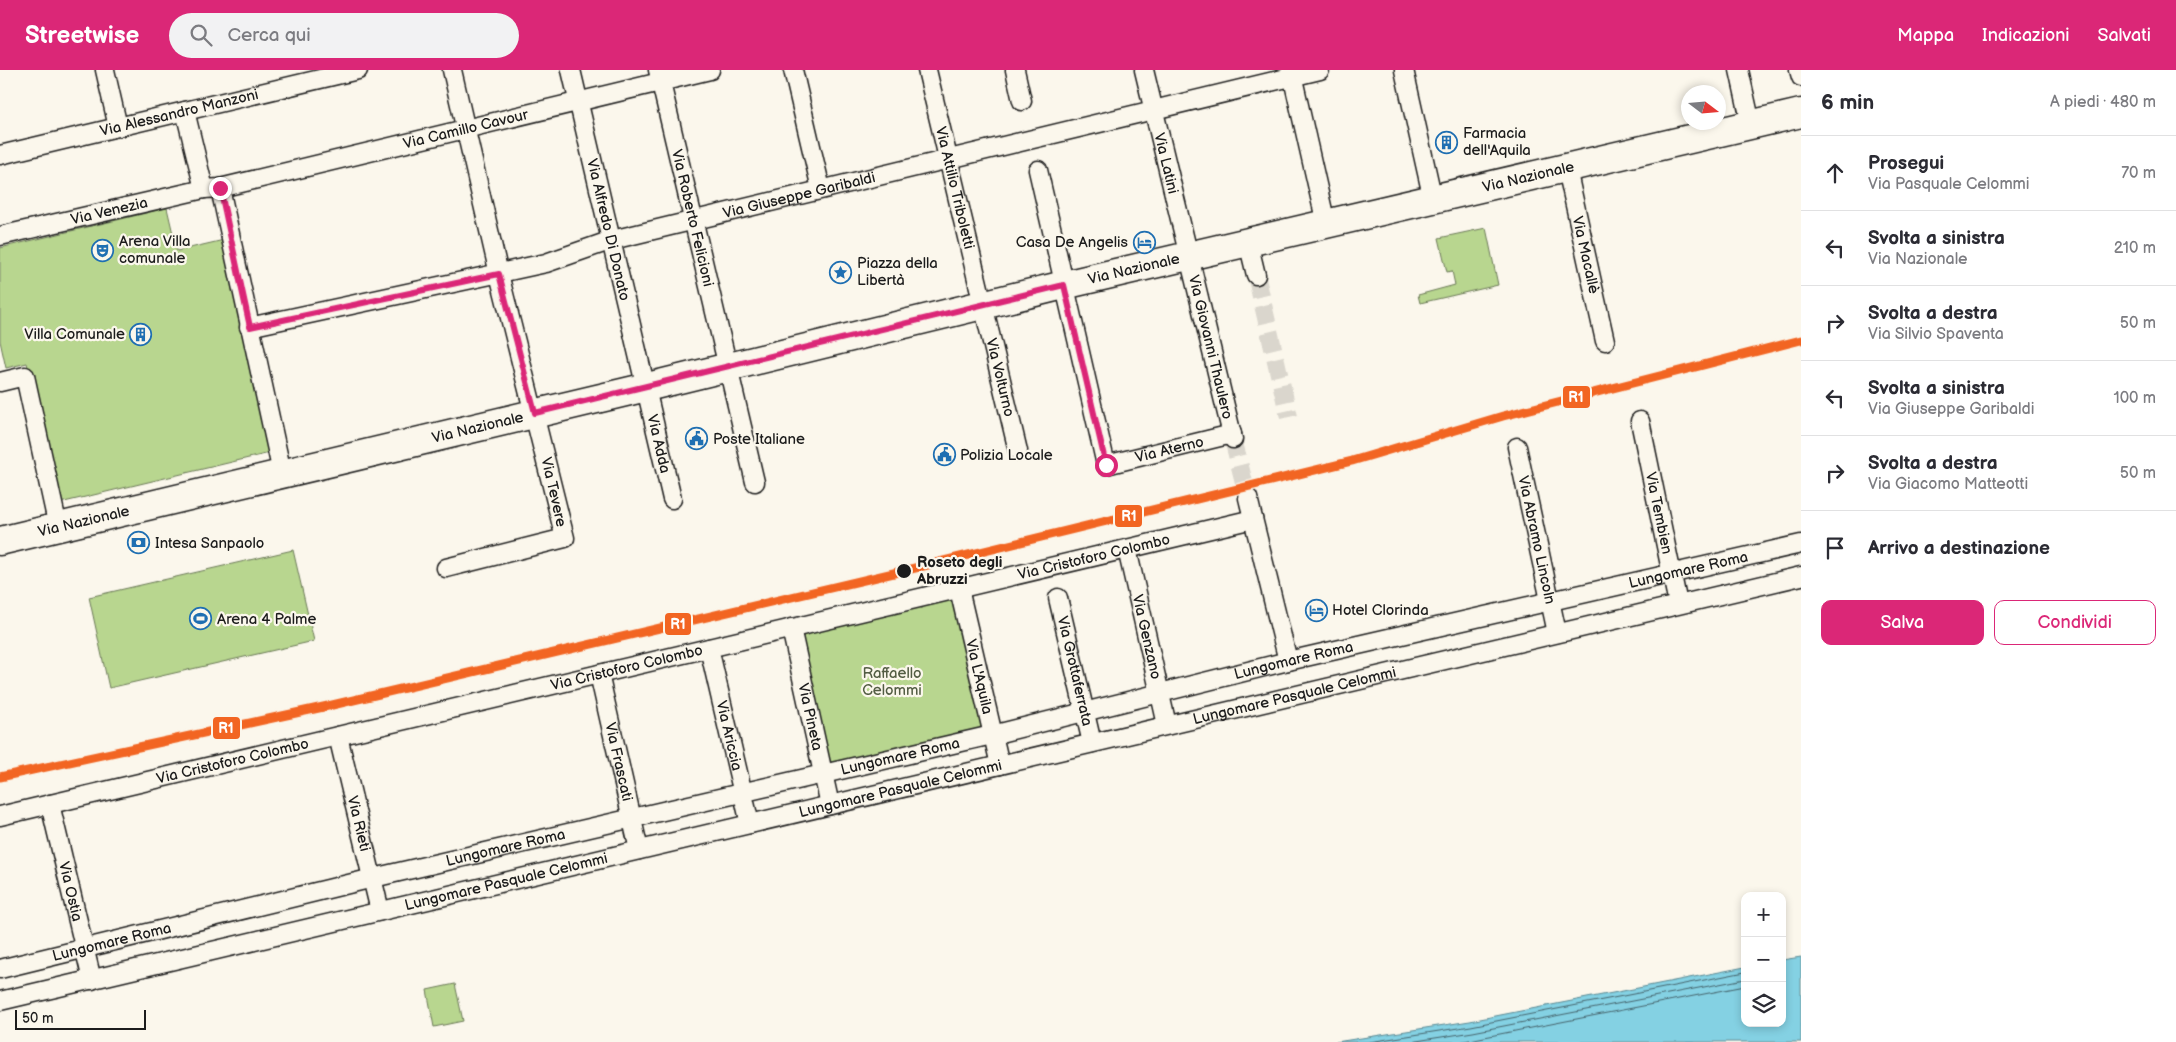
<!DOCTYPE html>
<html lang="it">
<meta charset="utf-8">
<style>
:root{--surface:#fff;--page:#f2f2f3;--text:#2b2b33;--muted:#7c7c81;--line:#e1e1e2;--accent:#db2777}
body{margin:0;font-family:"Balsamiq Sans",sans-serif;background:var(--page);color:var(--text)}
.controls{position:absolute;right:15px;bottom:15px;display:grid;overflow:hidden;border-radius:10px;box-shadow:0 2px 8px #0003}
.controls button{width:45px;height:45px;display:grid;place-items:center;padding:0;border:0;border-bottom:1px solid var(--line);background:var(--surface);color:var(--text);font:25px sans-serif}
.compass{position:absolute;left:1681px;top:15px;width:45px;height:45px;border-radius:50%;background:var(--surface);box-shadow:0 2px 8px #0003;rotate:106deg}
.scale{position:absolute;left:15px;bottom:12px;width:131px;box-sizing:border-box;padding-left:5px;border:2px solid #1c1c1c;border-top:0;font-size:14px;line-height:18px;white-space:nowrap;color:#1c1c1c;-webkit-text-stroke:4px #fbf7ec;paint-order:stroke}
.stop{position:absolute;width:15px;height:15px;margin:-11px;border:4px solid #db2777;border-radius:50%;background:#fff}
.stop.end{background:#db2777;border-color:#fff;box-shadow:0 1px 5px #0008}
.list{margin:0;padding:0;list-style:none}
h2{display:flex;justify-content:space-between;align-items:center;height:65px;margin:0;padding:0 20px;font-size:21px}
h2 small{font-size:16px;font-weight:400;color:var(--muted)}
.list li{display:grid;grid-template-columns:32px 1fr auto;gap:15px;align-items:center;box-sizing:border-box;height:75px;padding:0 20px;border-top:1px solid var(--line)}
.list b{display:block;font-size:19px;white-space:nowrap}
.list p{margin:0;font-size:16px;white-space:nowrap;color:var(--muted)}
.list em{font-size:16px;font-style:normal;color:var(--muted)}
.actions{display:flex;gap:10px;padding:15px 20px}
.actions a{flex:1;padding:11px 0;border:1px solid var(--accent);border-radius:10px;text-align:center;font-size:18px;color:var(--accent)}
.actions .main{background:var(--accent);color:#fff}
.icon{flex:none;width:28px;height:28px;fill:none;stroke:currentColor;stroke-width:2;stroke-linecap:round;stroke-linejoin:round}
.map{position:relative;flex:none;width:1801px;height:972px;overflow:hidden}
header{display:flex;align-items:center;gap:30px;box-sizing:border-box;height:70px;padding:0 25px;background:var(--accent);color:#fff}
header strong{font-size:24px}
nav{display:flex;gap:28px;margin-inline-start:auto;font-size:18px}
.search{width:350px;height:45px;background:var(--page);display:flex;align-items:center;gap:12px;box-sizing:border-box;padding:0 18px;border-radius:28px;color:var(--muted);font-size:19px}
main{display:flex}
aside{flex:1;background:var(--surface)}
.map>svg:first-child{display:block}
</style>
<header>
<strong>Streetwise</strong>
<div class="search"><svg class="icon" aria-label="search" viewBox="0 0 24 24"><circle cx="10" cy="10" r="6"/><path d="M15 15l6 6"/></svg>Cerca qui</div>
<nav><a>Mappa</a><a>Indicazioni</a><a>Salvati</a></nav>
</header>
<main>
<div class="map">
<svg width="1801" height="972" viewBox="0 0 1801 972">
<rect width="100%" height="100%" fill="#fbf7ec"/>
<filter id="ink" filterUnits="userSpaceOnUse"><feTurbulence type="fractalNoise" baseFrequency=".02" numOctaves="2"/><feDisplacementMap in="SourceGraphic" scale="10" xChannelSelector="R" yChannelSelector="G"/><feConvolveMatrix kernelMatrix="1 2 1 2 8 2 1 2 1" color-interpolation-filters="sRGB"/></filter>
<g filter="url(#ink)">
<g fill="#b8d68f" stroke="#6a7956">
<path d="M 167,138 L 177,181 L 224,170 L 274,382 L 60,433 L 27,293 L 6,298 L 0,271 L 0,178 Z"/>
<path d="M 1486,158 L 1498,215 L 1420,233 L 1418,225 L 1455,215 L 1452,201 L 1447,202 L 1439,168 Z"/>
<path d="M 293,480 L 314,571 L 109,618 L 89,527 Z"/>
<path d="M 955,525 L 986,661 L 828,697 L 798,562 Z"/>
<path d="M 455,914 L 463,951 L 434,957 L 427,920 Z"/>
</g>
<path fill="#84d1e3" stroke="#5a8993" d="M 1801,887 L 1801,972 L 1336,972 L 1470,951 L 1745,897 L 1745,953 L 1782,953 L 1782,890 Z"/>
<g fill="none" stroke-linecap="round" stroke-linejoin="round">
<g stroke="#46646c" stroke-width="1">
<path d="M 1369,972 L 1471,956 L 1745,902"/>
<path d="M 1410,972 L 1473,962 L 1745,909"/>
<path d="M 1459,972 L 1745,916"/>
</g>
<g stroke="#dad6cd" stroke-width="18" stroke-dasharray="18 9" stroke-linecap="butt">
<path d="M 1257,209 L 1289,347"/>
<path d="M 1233,369 L 1248,428"/>
</g>
<defs>
<g id="street">
<path d="M 105,0 L 118,57"/>
<path id="s1" d="M 571,0 L 672,429"/>
<path id="s2" d="M 658,0 L 755,412"/>
<path d="M 793,0 L 821,119"/>
<path id="s3" d="M 927,0 L 1018,381"/>
<path d="M 1015,0 L 1022,31"/>
<path id="s4" d="M 1144,0 L 1233,369"/>
<path d="M 1291,0 L 1326,154"/>
<path d="M 1404,0 L 1433,130"/>
<path d="M 1739,0 L 1751,54"/>
<path d="M 1799,0 L 1801,7"/>
<path d="M 185,41 L 204,119"/>
<path id="s5" d="M 0,85 L 358,0"/>
<path id="s6" d="M 1567,99 L 1605,271"/>
<path id="s7" d="M 1038,100 L 1106,395 L 1232,364"/>
<path d="M 220,118 L 282,403"/>
<path id="s8" d="M 0,166 L 204,119 L 220,118 L 710,0"/>
<path d="M 1248,172 L 1256,205"/>
<path id="s9" d="M 249,257 L 546,193 L 612,170 L 1320,0"/>
<path d="M 0,312 L 25,306 L 58,457"/>
<path id="s10" d="M 1640,351 L 1678,534"/>
<path id="s11" d="M 1517,377 L 1557,563"/>
<path d="M 1248,428 L 1288,591"/>
<path id="s12" d="M 1127,479 L 1167,655"/>
<path d="M 446,498 L 565,468 L 499,204 L 452,0"/>
<path id="s13" d="M 959,519 L 1000,695"/>
<path id="s14" d="M 1058,528 L 1092,673"/>
<path id="s15" d="M 791,558 L 830,735"/>
<path id="s16" d="M 709,578 L 750,754"/>
<path id="s17" d="M 599,604 L 639,780"/>
<path id="s18" d="M 338,666 L 380,841"/>
<path id="s19" d="M 50,734 L 92,910"/>
<path id="s20" d="M 0,746 L 1253,449"/>
<path id="s21" d="M 0,899 L 373,808 L 992,665 L 1288,591 L 1801,474"/>
<path id="s22" d="M 0,931 L 1801,506"/>
</g>
<g id="primary">
<path id="s23" d="M 0,471 L 647,317 L 1064,215 L 1801,43"/>
</g>
</defs>
<use href="#street" stroke="#1c1c1c" stroke-width="21"/>
<use href="#primary" stroke="#1c1c1c" stroke-width="31"/>
<use href="#street" stroke="#fbf7ec" stroke-width="18"/>
<use href="#primary" stroke="#fbf7ec" stroke-width="28"/>
<defs>
<path id="rail-1" d="M 0,707 L 328,636 L 915,498 L 1352,391 L 1503,346 L 1801,270"/>
</defs>
<use href="#rail-1" stroke="#fbf7ec" stroke-width="12"/>
<use href="#rail-1" stroke="#f26522" stroke-width="9"/>
</g>
</g>
<g fill="none" stroke-linecap="round" stroke-linejoin="round" filter="url(#ink)">
<path stroke="#db2777" stroke-width="6" d="M 220,118 L 250,257 L 499,204 L 535,343 L 1064,215 L 1106,395"/>
</g>
<defs>
<symbol id="building-ring" viewBox="-11 -11 22 22"><circle r="9.5" fill="#fbf7ec" stroke="#1f6fb2" stroke-width="1.5"/><path d="M-4-6H4V6H1V3H-1V6H-4ZM-2.5-4.3h1.7v1.8h-1.7ZM.8-4.3h1.7v1.8H.8ZM-2.5-1h1.7V.8h-1.7ZM.8-1h1.7V.8H.8Z" fill="#1f6fb2"/></symbol>
<symbol id="hotel-ring" viewBox="-11 -11 22 22"><circle r="9.5" fill="#fbf7ec" stroke="#1f6fb2" stroke-width="1.5"/><path d="M-6-4.5h1.5V1H6V5H4.5V3h-9V5H-6ZM-4 0a1.8 1.8 0 1 1 3.6 0ZM.5 0V-2.5h3Q6-2.5 6 0Z" fill="#1f6fb2"/></symbol>
<symbol id="theatre-ring" viewBox="-11 -11 22 22"><circle r="9.5" fill="#fbf7ec" stroke="#1f6fb2" stroke-width="1.5"/><path d="M-5-5.5Q0-4 5-5.5V0Q5 5 0 6Q-5 5-5 0ZM-3.3-2.5H-1v1.5H-3.3ZM1-2.5H3.3v1.5H1ZM-2.8 1Q0 5.5 2.8 1Z" fill="#1f6fb2"/></symbol>
<symbol id="sight-ring" viewBox="-11 -11 22 22"><circle r="9.5" fill="#fbf7ec" stroke="#1f6fb2" stroke-width="1.5"/><path d="M0-6L1.8-2.2L6-1.7L2.9 1.2L3.7 5.4L0 3.3L-3.7 5.4L-2.9 1.2L-6-1.7L-1.8-2.2Z" fill="#1f6fb2"/></symbol>
<symbol id="civic-ring" viewBox="-11 -11 22 22"><circle r="9.5" fill="#fbf7ec" stroke="#1f6fb2" stroke-width="1.5"/><path d="M-.6-6.5H3V-4.5H.6V-3L4-1V1h2V6H-6V1h2V-1L-.6-3ZM-1.2 2.5V6h2.4V2.5Z" fill="#1f6fb2"/></symbol>
<symbol id="bank-ring" viewBox="-11 -11 22 22"><circle r="9.5" fill="#fbf7ec" stroke="#1f6fb2" stroke-width="1.5"/><path d="M-6-4H6V4H-6ZM0-2.3a2.3 2.3 0 1 0 0 4.6a2.3 2.3 0 1 0 0-4.6Z" fill="#1f6fb2"/></symbol>
<symbol id="stadium-ring" viewBox="-11 -11 22 22"><circle r="9.5" fill="#fbf7ec" stroke="#1f6fb2" stroke-width="1.5"/><path d="M0-5a6.5 5 0 1 0 0 10a6.5 5 0 1 0 0-10ZM-3.5-1.8h7v3.6h-7Z" fill="#1f6fb2"/></symbol>
</defs>
<g fill-rule="evenodd">
<use href="#building-ring" x="1434" y="60" width="25" height="25"/>
<use href="#hotel-ring" x="1132" y="160" width="25" height="25"/>
<use href="#theatre-ring" x="90" y="168" width="25" height="25"/>
<use href="#sight-ring" x="828" y="190" width="25" height="25"/>
<use href="#building-ring" x="128" y="252" width="25" height="25"/>
<use href="#civic-ring" x="684" y="356" width="25" height="25"/>
<use href="#civic-ring" x="932" y="372" width="25" height="25"/>
<use href="#bank-ring" x="126" y="460" width="25" height="25"/>
<use href="#hotel-ring" x="1304" y="528" width="25" height="25"/>
<use href="#stadium-ring" x="188" y="536" width="25" height="25"/>
</g>
<circle fill="#1c1c1c" stroke="#fbf7ec" stroke-width="2" cx="904" cy="501" r="8"/>
<g text-anchor="middle" stroke-width="4.5" stroke-linejoin="round" paint-order="stroke">
<g font-size="15" fill="#1c1c1c" stroke="#fbf7ec">
<text dy="5" stroke="none"><textPath href="#s5" startOffset="184">Via Alessandro Manzoni</textPath></text>
<text dy="5" stroke="none"><textPath href="#s8" startOffset="478">Via Camillo Cavour</textPath></text>
<text dy="5" stroke="none"><textPath href="#s4" startOffset="96">Via Latini</textPath></text>
<text dy="5" stroke="none"><textPath href="#s23" startOffset="1571">Via Nazionale</textPath></text>
<text dy="5" stroke="none"><textPath href="#s3" startOffset="121">Via Attilio Triboletti</textPath></text>
<text dy="5" stroke="none"><textPath href="#s9" startOffset="566">Via Giuseppe Garibaldi</textPath></text>
<text dy="5" stroke="none"><textPath href="#s8" startOffset="112">Via Venezia</textPath></text>
<text dy="5" stroke="none"><textPath href="#s2" startOffset="152">Via Roberto Felicioni</textPath></text>
<text dy="5" stroke="none"><textPath href="#s1" startOffset="164">Via Alfredo Di Donato</textPath></text>
<text dy="5" stroke="none"><textPath href="#s6" startOffset="88">Via Macallè</textPath></text>
<text dy="5" stroke="none"><textPath href="#s23" startOffset="1166">Via Nazionale</textPath></text>
<text dy="5" stroke="none"><textPath href="#s4" startOffset="285">Via Giovanni Thaulero</textPath></text>
<text dy="5" stroke="none"><textPath href="#s3" startOffset="316">Via Volturno</textPath></text>
<text dy="5" stroke="none"><textPath href="#s23" startOffset="491">Via Nazionale</textPath></text>
<text dy="5" stroke="none"><textPath href="#s1" startOffset="384">Via Adda</textPath></text>
<text dy="5" stroke="none"><textPath href="#s7" startOffset="368">Via Aterno</textPath></text>
<text transform="translate(554 422) rotate(77)" y="5">Via Tevere</text>
<text dy="5" stroke="none"><textPath href="#s10" startOffset="94">Via Tembien</textPath></text>
<text dy="5" stroke="none"><textPath href="#s23" startOffset="86">Via Nazionale</textPath></text>
<text dy="5" stroke="none"><textPath href="#s11" startOffset="95">Via Abramo Lincoln</textPath></text>
<text dy="5" stroke="none"><textPath href="#s20" startOffset="1124">Via Cristoforo Colombo</textPath></text>
<text dy="5" stroke="none"><textPath href="#s21" startOffset="1735">Lungomare Roma</textPath></text>
<text dy="5" stroke="none"><textPath href="#s12" startOffset="90">Via Genzano</textPath></text>
<text dy="5" stroke="none"><textPath href="#s21" startOffset="1330">Lungomare Roma</textPath></text>
<text dy="5" stroke="none"><textPath href="#s20" startOffset="644">Via Cristoforo Colombo</textPath></text>
<text dy="5" stroke="none"><textPath href="#s14" startOffset="75">Via Grottaferrata</textPath></text>
<text dy="5" stroke="none"><textPath href="#s13" startOffset="90">Via L'Aquila</textPath></text>
<text dy="5" stroke="none"><textPath href="#s22" startOffset="1330">Lungomare Pasquale Celommi</textPath></text>
<text dy="5" stroke="none"><textPath href="#s15" startOffset="91">Via Pineta</textPath></text>
<text dy="5" stroke="none"><textPath href="#s16" startOffset="90">Via Ariccia</textPath></text>
<text dy="5" stroke="none"><textPath href="#s21" startOffset="925">Lungomare Roma</textPath></text>
<text dy="5" stroke="none"><textPath href="#s20" startOffset="239">Via Cristoforo Colombo</textPath></text>
<text dy="5" stroke="none"><textPath href="#s17" startOffset="90">Via Frascati</textPath></text>
<text dy="5" stroke="none"><textPath href="#s22" startOffset="925">Lungomare Pasquale Celommi</textPath></text>
<text dy="5" stroke="none"><textPath href="#s18" startOffset="90">Via Rieti</textPath></text>
<text dy="5" stroke="none"><textPath href="#s21" startOffset="520">Lungomare Roma</textPath></text>
<text dy="5" stroke="none"><textPath href="#s22" startOffset="520">Lungomare Pasquale Celommi</textPath></text>
<text dy="5" stroke="none"><textPath href="#s19" startOffset="90">Via Ostia</textPath></text>
<text dy="5" stroke="none"><textPath href="#s21" startOffset="115">Lungomare Roma</textPath></text>
</g>
<g font-size="15" fill="#1c1c1c" stroke="#fbf7ec" text-anchor="start">
<text x="1463" y="68">Farmacia<tspan x="1463" dy="17">dell'Aquila</tspan></text>
<text x="119" y="176">Arena Villa<tspan x="119" dy="17">comunale</tspan></text>
<text x="1128" y="177" text-anchor="end">Casa De Angelis</text>
<text x="857" y="198">Piazza della<tspan x="857" dy="17">Libertà</tspan></text>
<text x="125" y="269" text-anchor="end">Villa Comunale</text>
<text x="713" y="374">Poste Italiane</text>
<text x="960" y="390">Polizia Locale</text>
<text x="155" y="478">Intesa Sanpaolo</text>
<text x="1332" y="545">Hotel Clorinda</text>
<text x="217" y="554">Arena 4 Palme</text>
</g>
<g font-size="15" font-weight="bold" fill="#1c1c1c" stroke="#fbf7ec" text-anchor="start">
<text x="917" y="497">Roseto degli<tspan x="917" dy="17">Abruzzi</tspan></text>
</g>
<g font-size="15" fill="#535d44" stroke="#fbf7ec">
<text x="892" y="608">Raffaello<tspan x="892" dy="17">Celommi</tspan></text>
</g>
</g>
<g stroke="#fbf7ec" stroke-width="2">
<rect x="1562" y="315" width="29" height="24" rx="5" fill="#f26522"/>
<rect x="1114" y="434" width="29" height="24" rx="5" fill="#f26522"/>
<rect x="664" y="542" width="28" height="24" rx="5" fill="#f26522"/>
<rect x="212" y="646" width="29" height="24" rx="5" fill="#f26522"/>
</g>
<g font-size="14" text-anchor="middle" font-weight="bold" fill="#fff">
<text x="1576" y="332">R1</text>
<text x="1129" y="451">R1</text>
<text x="678" y="559">R1</text>
<text x="226" y="663">R1</text>
</g>
</svg>
<div class="controls">
<button>+</button>
<button>−</button>
<button><svg class="icon" aria-label="layers" viewBox="0 0 24 24"><path d="M12 4l9 5-9 5-9-5zM3 14l9 5 9-5"/></svg></button>
</div>
<svg class="compass" viewBox="-18 -18 36 36"><path d="M0-13l5 13h-10z" fill="#e53935"/><path d="M0 13l5-13h-10z" fill="#7c7c81"/></svg>
<div class="scale">50 m</div>
<div class="stop" style="left:1106px;top:395px"></div>
<div class="stop end" style="left:220px;top:118px"></div>
</div>
<aside>
<h2>6 min<small>A piedi · 480 m</small></h2>
<ul class="list">
<li><svg class="icon" aria-label="ahead" viewBox="0 0 24 24"><path d="M12 20V5M6 11l6-6 6 6"/></svg><div><b>Prosegui</b><p>Via Pasquale Celommi</p></div><em>70 m</em></li>
<li><svg class="icon" aria-label="left" viewBox="0 0 24 24"><path d="M17 20v-9H6M10 6l-5 5 5 5"/></svg><div><b>Svolta a sinistra</b><p>Via Nazionale</p></div><em>210 m</em></li>
<li><svg class="icon" aria-label="right" viewBox="0 0 24 24"><path d="M7 20v-9h11M14 6l5 5-5 5"/></svg><div><b>Svolta a destra</b><p>Via Silvio Spaventa</p></div><em>50 m</em></li>
<li><svg class="icon" aria-label="left" viewBox="0 0 24 24"><path d="M17 20v-9H6M10 6l-5 5 5 5"/></svg><div><b>Svolta a sinistra</b><p>Via Giuseppe Garibaldi</p></div><em>100 m</em></li>
<li><svg class="icon" aria-label="right" viewBox="0 0 24 24"><path d="M7 20v-9h11M14 6l5 5-5 5"/></svg><div><b>Svolta a destra</b><p>Via Giacomo Matteotti</p></div><em>50 m</em></li>
<li><svg class="icon" aria-label="arrive" viewBox="0 0 24 24"><path d="M6 21V4h12l-3 4 3 4H6"/></svg><div><b>Arrivo a destinazione</b></div></li>
</ul>
<div class="actions"><a class="main">Salva</a><a>Condividi</a></div>
</aside>
</main>
